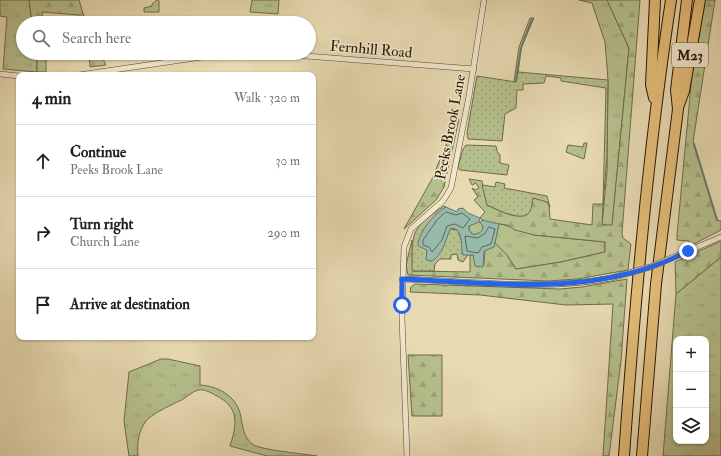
<!DOCTYPE html>
<meta charset="utf-8">
<style>
:root{--surface:#fff;--page:#f6f6f6;--text:#202124;--muted:#757577;--line:#e0e0e0}
body{margin:0;font-family:"IM FELL Double Pica",serif;background:var(--page);color:var(--text)}
.controls{position:absolute;right:12px;bottom:12px;display:grid;overflow:hidden;border-radius:8px;box-shadow:0 1px 3px #0004}
.controls button{width:36px;height:36px;display:grid;place-items:center;padding:0;border:0;border-bottom:1px solid var(--line);background:var(--surface);color:var(--text);font:20px sans-serif}
.stop{position:absolute;width:12px;height:12px;margin:-9px;border:3px solid #2563eb;border-radius:50%;background:#fff}
.stop.end{background:#2563eb;border-color:#fff;box-shadow:0 1px 4px #0008}
.list{margin:0;padding:0;list-style:none}
h2{display:flex;justify-content:space-between;align-items:center;height:52px;margin:0;padding:0 16px;font-size:17px}
h2 small{font-size:13px;font-weight:400;color:var(--muted)}
.list li{display:grid;grid-template-columns:26px 1fr auto;gap:12px;align-items:center;box-sizing:border-box;height:72px;padding:0 16px;border-top:1px solid var(--line)}
.list b{display:block;font-size:15px;white-space:nowrap}
.list p{margin:0;font-size:13px;white-space:nowrap;color:var(--muted)}
.list em{font-size:13px;font-style:normal;color:var(--muted)}
.icon{flex:none;width:22px;height:22px;fill:none;stroke:currentColor;stroke-width:2;stroke-linecap:round;stroke-linejoin:round}
.map{position:relative;flex:none;width:721px;height:456px;overflow:hidden}
.search{position:absolute;background:var(--surface);box-shadow:0 1px 3px #0004;left:16px;top:16px;width:300px;height:44px;display:flex;align-items:center;gap:10px;box-sizing:border-box;padding:0 14px;border-radius:22px;color:var(--muted);font-size:15px}
.panel{position:absolute;background:var(--surface);box-shadow:0 1px 3px #0004;left:16px;top:72px;width:300px;height:268px;border-radius:8px}
.map>svg:first-child{display:block}
</style>
<div class="map">
<svg width="721" height="456" viewBox="0 0 721 456">
<defs>
<pattern id="grass-tufts" width="24" height="20" patternUnits="userSpaceOnUse"><rect width="24" height="20" fill="#b5bf8c"/><path d="M3 7l-1-3M5 7V3M7 7l1-3M15 17l-1-3M17 17v-4M19 17l1-3" fill="none" stroke="#9ca377"/></pattern>
<pattern id="forest-firs" width="22" height="20" patternUnits="userSpaceOnUse"><rect width="22" height="20" fill="#b5bf8c"/><path d="M5 1l3.5 6h-7zM16 11l3.5 6h-7z" fill="#9ca377"/></pattern>
<pattern id="park-dots" width="8" height="8" patternUnits="userSpaceOnUse"><rect width="8" height="8" fill="#b5bf8c"/><path d="M2 2h.1M6 6h.1" fill="none" stroke="#9ca377" stroke-width="1.8" stroke-linecap="round"/></pattern>
</defs>
<rect width="100%" height="100%" fill="#e7d9b1"/>
<filter id="stains"><feTurbulence type="fractalNoise" baseFrequency=".005" numOctaves="4"/><feColorMatrix values="0 0 0 0 .2 0 0 0 0 .09 0 0 0 0 .02 0 0 0 .5 -.17"/></filter>
<radialGradient id="worn" r=".72"><stop offset=".6" stop-color="#630" stop-opacity="0"/><stop offset="1" stop-color="#630" stop-opacity=".3"/></radialGradient>
<g fill="url(#grass-tufts)" stroke="#6f6b46" fill-rule="evenodd">
<path d="M 0,0 L 29,0 L 32,23 L 23,23 L 23,53 L 37,53 L 37,72 L 3,69 L 7,17 L 0,16 Z"/>
<path d="M 157,0 L 159,1 L 159,12 L 144,12 L 144,8 L 152,6 L 152,4 Z"/>
<path d="M 252,0 L 279,0 L 278,14 L 250,12 Z"/>
<path d="M 579,0 L 607,0 L 629,48 L 612,226 L 602,225 L 607,171 L 608,80 L 605,42 L 592,3 Z"/>
<path d="M 499,223 L 534,235 L 605,242 L 605,252 L 561,262 L 516,269 L 506,254 L 495,243 Z"/>
<path d="M 721,257 L 721,456 L 663,456 L 676,294 ZM 676,339 L 706,339 L 706,441 L 676,441 Z"/>
<path d="M 161,359 L 168,359 L 200,366 L 200,385 C 217,386 235,395 240,413 C 243,425 242,435 252,444 C 260,450 305,454 317,456 L 267,456 L 230,446 C 237,424 240,407 215,395 C 210,392 204,389 198,390 C 191,392 184,400 177,402 C 169,406 150,415 146,421 C 138,432 137,443 138,456 L 129,456 L 124,421 L 129,372 Z"/>
</g>
<g fill="url(#forest-firs)" stroke="#6f6b46">
<path d="M 29,0 L 79,0 L 86,23 L 80,23 L 79,15 L 42,12 L 43,23 L 32,23 Z"/>
<path d="M 607,0 L 640,0 L 622,233 L 623,238 L 631,244 L 628,270 L 577,279 L 548,281 L 408,275 L 406,265 L 412,240 L 413,271 L 470,272 L 470,255 L 474,256 L 475,265 L 479,267 L 484,265 L 485,250 L 494,247 L 495,243 L 506,254 L 516,269 L 561,262 L 605,252 L 605,242 L 534,235 L 515,230 L 507,225 L 486,222 L 480,218 L 485,212 L 474,200 L 478,197 L 472,188 L 475,190 L 479,188 L 476,183 L 472,185 L 469,179 L 482,181 L 487,205 C 507,214 527,227 533,198 L 543,200 L 549,204 L 550,219 L 592,225 L 593,204 L 603,204 L 602,225 L 612,225 L 629,48 Z"/>
<path d="M 705,0 L 715,0 L 693,142 L 717,220 L 721,221 L 721,230 L 690,246 L 689,241 L 677,240 L 677,235 L 693,64 Z"/>
<path d="M 530,18 L 534,18 L 521,48 L 517,82 L 514,81 L 519,47 Z"/>
<rect x="37" y="53" width="9" height="19"/>
<path d="M 89,53 L 100,53 L 106,65 L 90,67 Z"/>
<path d="M 457,118 L 459,119 L 444,187 L 436,200 L 404,229 L 432,179 Z"/>
<circle cx="476" cy="228" r="7"/>
<path d="M 721,241 L 721,257 L 676,294 L 675,262 Z"/>
<path d="M 627,279 L 621,361 L 609,456 L 603,456 L 613,304 L 566,305 L 480,295 L 410,292 L 411,287 L 415,284 L 560,289 L 582,287 Z"/>
<path d="M 408,355 L 442,355 L 442,416 L 412,416 Z"/>
</g>
<g fill="url(#park-dots)" stroke="#6f6b46">
<path d="M 518,72 L 608,80 L 607,157 L 603,204 L 606,88 L 561,81 L 561,78 L 546,76 L 544,83 L 523,84 L 523,90 L 517,90 L 516,108 L 505,114 L 502,141 L 468,139 L 467,133 L 477,76 L 516,82 Z"/>
<path d="M 584,143 L 587,143 L 584,159 L 566,152 L 568,145 L 583,147 Z"/>
<path d="M 466,145 L 496,146 L 497,151 L 500,155 L 500,163 L 509,165 L 507,175 L 460,170 L 458,167 L 463,149 Z"/>
<path d="M 496,182 L 505,184 L 504,188 L 547,196 L 550,207 L 547,202 L 533,198 C 532,203 532,210 528,214 C 519,221 496,209 487,205 L 482,185 L 495,187 Z"/>
<path d="M 444,206 L 446,207 L 435,215 L 450,229 L 458,230 L 463,246 L 462,254 L 468,255 L 463,262 L 458,260 L 457,254 L 451,255 L 451,259 L 440,259 L 435,264 L 434,271 L 412,271 C 412,230 411,229 444,206 Z"/>
</g>
<path fill="#97baac" stroke="#6b7967" d="M 446,207 L 457,212 L 458,209 L 463,208 L 468,213 L 480,218 L 479,222 L 469,226 L 469,230 L 472,234 C 478,235 483,232 483,226 L 480,223 L 482,220 L 499,224 L 494,247 L 484,251 L 483,267 L 475,266 L 473,255 L 463,255 C 460,247 464,233 454,228 L 450,229 C 446,239 442,256 432,261 L 426,260 L 427,250 L 418,246 C 418,232 434,214 446,207 Z"/>
<g fill="none" stroke-linecap="round" stroke-linejoin="round">
<g stroke="#606856" stroke-width="1">
<path d="M 446,212 L 456,215 L 462,213 L 470,219 L 463,228 L 455,224 L 447,226 L 442,240 L 432,252 L 429,247 L 423,245 L 423,240 L 437,220 Z"/>
<path d="M 489,227 L 495,229 L 491,244 L 482,247 L 478,253 L 467,251 L 465,236 L 478,238 L 485,233 Z"/>
</g>
<g stroke="#6b7967" stroke-width="2">
<path d="M 516,81 L 521,48 L 532,19"/>
<path d="M 694,144 L 717,220"/>
</g>
<defs>
<g id="street">
<path d="M 267,53 L 474,69"/>
<path d="M 0,74 L 19,76"/>
<path d="M 79,75 L 229,53"/>
<path d="M 688,251 L 721,237"/>
<path d="M 402,279 C 469,281 545,291 611,278"/>
<path d="M 407,456 L 402,318 L 404,247 L 411,229 L 443,201 L 451,188 L 469,96 L 484,0"/>
</g>
<g id="highway">
<path d="M 654,98 L 651,85 L 655,0"/>
<path d="M 679,105 L 684,91 L 700,0"/>
<path d="M 624,456 C 635,303 648,151 671,0"/>
<path d="M 642,456 L 656,284 L 678,109 L 676,90 L 687,0"/>
</g>
</defs>
<use href="#street" stroke="#58482c" stroke-width="6"/>
<use href="#highway" stroke="#291700" stroke-width="12"/>
<use href="#street" stroke="#efe6cc" stroke-width="5"/>
<use href="#highway" stroke="#e4bc78" stroke-width="10"/>
<defs>
<path id="street-bridge" d="M 611,278 L 650,267 L 688,251"/>
</defs>
<use href="#street-bridge" stroke="#58482c" stroke-width="6" stroke-linecap="butt"/>
<use href="#street-bridge" stroke="#efe6cc" stroke-width="5"/>
</g>
<g fill="none" stroke-linecap="round" stroke-linejoin="round">
<path stroke="#2563eb" stroke-width="5" d="M 402,305 L 402,279 C 498,283 600,298 688,251"/>
</g>
<g text-anchor="middle" stroke-width="3.5" stroke-linejoin="round" paint-order="stroke">
<rect fill="#efe6cc" stroke="#64553d" stroke-width="1" x="672" y="43" width="36" height="24" rx="3"/>
<g font-size="14" font-weight="bold" fill="#291700">
<text x="690" y="60">M23</text>
</g>
<g font-size="15" fill="#291700" stroke="#efe6cc">
<text transform="translate(371 49) rotate(5)" y="5">Fernhill Road</text>
<text transform="translate(450 127) rotate(-79)" y="5">Peeks Brook Lane</text>
</g>
</g>
<rect width="100%" height="100%" filter="url(#stains)"/>
<rect width="100%" height="100%" fill="url(#worn)"/>
</svg>
<div class="controls">
<button>+</button>
<button>−</button>
<button><svg class="icon" aria-label="layers" viewBox="0 0 24 24"><path d="M12 4l9 5-9 5-9-5zM3 14l9 5 9-5"/></svg></button>
</div>
<div class="stop" style="left:402px;top:305px"></div>
<div class="stop end" style="left:688px;top:251px"></div>
<div class="search"><svg class="icon" aria-label="search" viewBox="0 0 24 24"><circle cx="10" cy="10" r="6"/><path d="M15 15l6 6"/></svg>Search here</div>
<section class="panel">
<h2>4 min<small>Walk · 320 m</small></h2>
<ul class="list">
<li><svg class="icon" aria-label="ahead" viewBox="0 0 24 24"><path d="M12 20V5M6 11l6-6 6 6"/></svg><div><b>Continue</b><p>Peeks Brook Lane</p></div><em>30 m</em></li>
<li><svg class="icon" aria-label="right" viewBox="0 0 24 24"><path d="M7 20v-9h11M14 6l5 5-5 5"/></svg><div><b>Turn right</b><p>Church Lane</p></div><em>290 m</em></li>
<li><svg class="icon" aria-label="arrive" viewBox="0 0 24 24"><path d="M6 21V4h12l-3 4 3 4H6"/></svg><div><b>Arrive at destination</b></div></li>
</ul>
</section>
</div>
